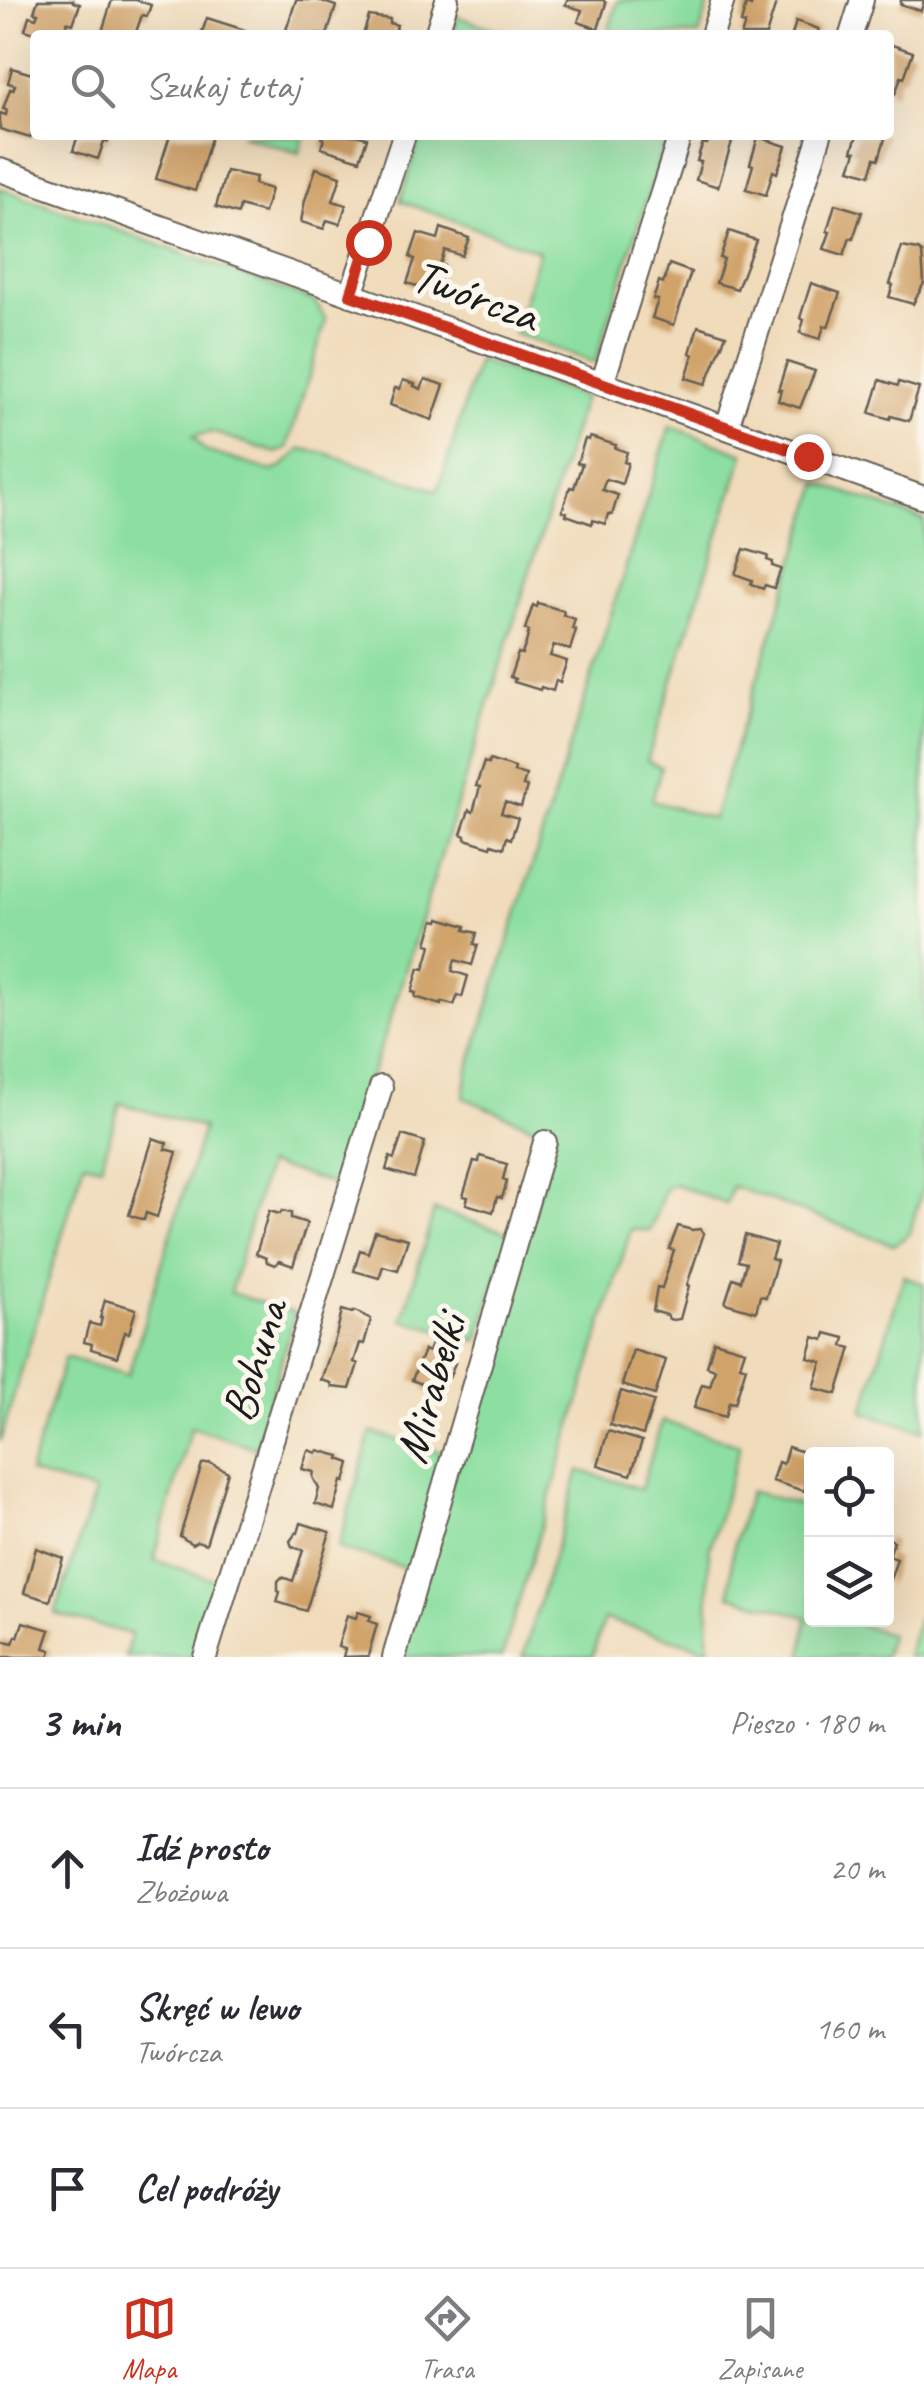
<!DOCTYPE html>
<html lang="pl">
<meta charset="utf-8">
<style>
:root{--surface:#fff;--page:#f2f2f3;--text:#2b2b33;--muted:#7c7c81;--line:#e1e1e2;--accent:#c8321e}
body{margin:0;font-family:Caveat,sans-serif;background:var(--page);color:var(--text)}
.controls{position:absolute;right:30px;bottom:30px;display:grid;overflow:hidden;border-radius:10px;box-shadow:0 10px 40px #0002}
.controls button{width:90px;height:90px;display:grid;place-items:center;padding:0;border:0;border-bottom:2px solid var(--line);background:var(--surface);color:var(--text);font:50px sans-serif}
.stop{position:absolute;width:30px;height:30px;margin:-22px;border:8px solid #c8321e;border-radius:50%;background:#fff}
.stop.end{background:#c8321e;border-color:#fff;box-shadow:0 2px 10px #0008}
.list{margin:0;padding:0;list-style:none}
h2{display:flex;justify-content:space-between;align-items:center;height:130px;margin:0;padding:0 40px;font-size:42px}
h2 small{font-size:32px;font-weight:400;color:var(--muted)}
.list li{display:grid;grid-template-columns:65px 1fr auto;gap:30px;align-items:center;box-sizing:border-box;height:160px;padding:0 40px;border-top:2px solid var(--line)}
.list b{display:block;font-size:38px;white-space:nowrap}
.list p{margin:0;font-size:32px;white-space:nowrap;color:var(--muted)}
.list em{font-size:32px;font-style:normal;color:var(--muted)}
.icon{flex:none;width:55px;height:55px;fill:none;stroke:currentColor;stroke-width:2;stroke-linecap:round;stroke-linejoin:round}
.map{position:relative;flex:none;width:924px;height:1657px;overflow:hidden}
.search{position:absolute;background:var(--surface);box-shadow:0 10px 40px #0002;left:30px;right:30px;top:30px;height:110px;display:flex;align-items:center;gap:25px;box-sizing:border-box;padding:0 35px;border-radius:10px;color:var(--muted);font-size:38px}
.sheet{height:610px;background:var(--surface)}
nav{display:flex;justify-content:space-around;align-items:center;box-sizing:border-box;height:140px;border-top:2px solid var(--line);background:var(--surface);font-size:28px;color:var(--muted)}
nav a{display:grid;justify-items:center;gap:5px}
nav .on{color:var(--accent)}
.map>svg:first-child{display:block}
</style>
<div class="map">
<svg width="924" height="1657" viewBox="0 0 924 1657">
<rect width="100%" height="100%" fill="#fbf7ec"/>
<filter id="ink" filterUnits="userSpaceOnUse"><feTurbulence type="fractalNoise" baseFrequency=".01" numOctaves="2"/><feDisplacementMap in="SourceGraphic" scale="20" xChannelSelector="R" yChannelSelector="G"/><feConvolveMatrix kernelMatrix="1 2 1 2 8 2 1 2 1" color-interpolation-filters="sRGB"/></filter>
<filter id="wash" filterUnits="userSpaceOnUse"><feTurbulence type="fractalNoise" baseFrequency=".0048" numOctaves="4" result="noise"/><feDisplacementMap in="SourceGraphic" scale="40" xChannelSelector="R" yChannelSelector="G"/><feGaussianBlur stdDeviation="2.25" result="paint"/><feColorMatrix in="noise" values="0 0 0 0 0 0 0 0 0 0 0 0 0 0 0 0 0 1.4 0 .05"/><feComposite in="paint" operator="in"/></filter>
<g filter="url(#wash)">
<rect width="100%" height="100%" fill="#f0dbbb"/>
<g fill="#8cdfa0" stroke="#547e5e" stroke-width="2.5">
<path d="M 618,0 L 710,0 L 699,35 L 607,35 Z"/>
<path d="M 458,17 L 513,35 L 452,35 Z"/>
<path d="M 240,135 L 305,135 L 299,153 Z"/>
<path d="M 421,135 L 667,135 L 595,363 L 514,333 L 539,251 L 400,201 Z"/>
<path d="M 0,188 L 315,301 L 326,320 L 287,448 L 276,453 L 212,432 L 193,436 L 205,451 L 272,471 L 281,468 L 301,449 L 325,453 L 438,491 L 478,360 L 584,397 L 387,1029 L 333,1184 L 267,1164 L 230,1293 L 295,1313 L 256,1448 L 191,1427 L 154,1560 L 215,1580 L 192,1657 L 125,1657 L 131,1634 L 55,1614 L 95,1492 L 29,1473 L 65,1357 L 128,1375 L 203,1128 L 120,1103 L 101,1166 L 84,1162 L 0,1442 Z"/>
<path d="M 670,426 L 744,454 L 647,761 L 661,767 L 652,801 L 713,819 L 819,483 L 924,520 L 924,1184 L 909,1234 L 894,1245 L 732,1186 L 726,1204 L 675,1184 L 665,1189 L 650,1231 L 631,1229 L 502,1657 L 399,1657 L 555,1136 L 464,1098 L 467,1074 Z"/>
<path d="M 434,1210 L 510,1233 L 478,1341 L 403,1320 Z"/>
<path d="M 904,1276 L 924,1284 L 924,1431 L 863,1412 Z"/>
<path d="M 662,1421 L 740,1445 L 709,1551 L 708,1649 L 604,1619 L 592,1657 L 523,1657 L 579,1470 L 641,1489 Z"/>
<path d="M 371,1432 L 444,1453 L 409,1569 L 338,1548 Z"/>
<path d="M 750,1491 L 811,1508 L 812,1620 L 844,1620 L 890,1634 L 884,1657 L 802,1657 L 807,1617 L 730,1595 L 732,1553 Z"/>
<path d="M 924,1599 L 924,1657 L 907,1657 Z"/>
</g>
<g id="blocks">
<g fill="#d0a36a">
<path d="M 38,0 L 73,0 L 73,2 L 80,4 L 73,24 L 67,22 L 63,35 L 41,35 L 25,30 L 29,16 L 36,18 L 38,13 L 34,12 Z"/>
<path d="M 112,0 L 136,0 L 151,5 L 147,16 L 142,15 L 135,35 L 101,35 Z"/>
<path d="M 296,0 L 317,0 L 336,6 L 327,35 L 285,33 Z"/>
<path d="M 567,0 L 603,0 L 606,3 L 598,29 L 578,22 L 582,10 L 565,5 Z"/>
<path d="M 753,0 L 777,0 L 766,35 L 741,35 L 745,24 L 741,23 L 744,12 L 746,4 L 751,6 Z"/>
<path d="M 901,0 L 924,0 L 921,11 L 900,4 Z"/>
<path d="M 369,16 L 390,19 L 389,23 L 397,25 L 394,35 L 363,35 Z"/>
<path d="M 207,18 L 245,30 L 244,35 L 201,35 Z"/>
<path d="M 796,21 L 819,29 L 817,35 L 792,35 Z"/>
<path d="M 889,44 L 913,52 L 904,78 L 901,77 L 895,94 L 889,93 Z"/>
<path d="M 12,68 L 35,75 L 35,122 L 30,138 L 0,129 L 0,113 L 6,115 L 7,110 L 3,109 L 10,89 L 13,90 L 15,85 L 8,83 Z"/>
<path d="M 78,135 L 111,135 L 108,142 L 104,141 L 98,159 L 73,151 Z"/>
<path d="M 170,135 L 212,135 L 195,191 L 156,179 Z"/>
<path d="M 323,135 L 356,135 L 367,138 L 360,160 L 321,148 L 324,139 L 322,138 Z"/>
<path d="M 710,135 L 734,135 L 718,187 L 696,180 L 701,162 L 697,161 L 700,151 L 703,143 L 707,144 Z"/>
<path d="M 857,135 L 886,135 L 879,159 L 875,158 L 870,175 L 850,169 L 856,152 L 852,151 Z"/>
<path d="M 758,137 L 786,146 L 777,173 L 773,171 L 766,195 L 746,189 L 753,165 L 750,164 Z"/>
<path d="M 316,168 L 341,176 L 333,201 L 346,205 L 340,224 L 327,220 L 324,229 L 301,222 L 305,200 Z"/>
<path d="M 226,171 L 256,177 L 254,184 L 271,189 L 264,213 L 240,206 L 238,214 L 216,207 Z"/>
<path d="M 835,204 L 862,212 L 853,239 L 850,238 L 844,255 L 824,249 L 830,232 L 827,231 Z"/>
<path d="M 441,228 L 469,238 L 462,256 L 445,250 L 440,265 L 444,266 L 435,292 L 407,283 L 415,259 L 410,257 L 418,233 L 438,239 Z"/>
<path d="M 729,231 L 756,240 L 737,289 L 716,283 L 724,259 L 720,258 Z"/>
<path d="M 902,247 L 918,250 L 922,253 L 924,283 L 913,304 L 889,297 L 893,285 L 890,284 Z"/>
<path d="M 669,264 L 691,272 L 674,325 L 652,318 L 658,300 L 653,299 L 656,291 L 659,281 L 663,283 Z"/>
<path d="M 811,283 L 840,293 L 828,327 L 824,326 L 820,339 L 800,333 L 804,320 L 800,318 Z"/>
<path d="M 698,326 L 726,335 L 706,384 L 686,378 L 693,355 L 690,353 Z"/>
<path d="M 787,362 L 815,371 L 800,408 L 778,401 L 781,390 L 778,390 Z"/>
<path d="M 425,379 L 444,385 L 432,420 L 390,405 L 395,388 L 400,389 L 403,380 L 415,384 L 414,386 L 421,389 Z"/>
<path d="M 880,380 L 898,386 L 899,382 L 919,388 L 909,421 L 891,416 L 890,419 L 870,413 Z"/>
<path d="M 590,437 L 616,445 L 615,448 L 627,452 L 624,462 L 628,463 L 622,484 L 606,479 L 604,484 L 602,490 L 618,495 L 612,515 L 608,514 L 605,524 L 593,520 L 592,524 L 566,515 L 567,512 L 562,511 L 570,487 L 574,488 L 582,464 L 577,463 L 585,439 L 589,440 Z"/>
<path d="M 744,549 L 768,556 L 767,560 L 773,562 L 772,566 L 781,569 L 774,588 L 765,585 L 763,589 L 751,584 L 752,580 L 735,574 Z"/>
<path d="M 538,603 L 564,611 L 563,615 L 575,619 L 572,629 L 576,630 L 570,650 L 554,645 L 550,656 L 567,661 L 560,682 L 556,680 L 553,691 L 541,687 L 540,690 L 514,682 L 515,679 L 510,677 L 518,653 L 522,654 L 526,643 L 529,631 L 525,629 L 533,605 L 537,607 Z"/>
<path d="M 489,760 L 515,768 L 514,772 L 526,775 L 523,786 L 527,787 L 521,807 L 505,802 L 501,813 L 518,818 L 511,839 L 507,837 L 504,848 L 492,844 L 491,847 L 465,839 L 465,836 L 461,834 L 469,810 L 473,812 L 480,787 L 476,786 L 484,762 L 488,764 Z"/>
<path d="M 440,918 L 466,926 L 465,930 L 477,933 L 474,944 L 478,945 L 472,965 L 455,960 L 452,971 L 468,976 L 462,997 L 458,995 L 454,1005 L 442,1002 L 441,1005 L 415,997 L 416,993 L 412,992 L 419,968 L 424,969 L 428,957 L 431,945 L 427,944 L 434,920 L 439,921 Z"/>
<path d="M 402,1135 L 425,1142 L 414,1178 L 386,1170 L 390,1157 L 394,1159 Z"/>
<path d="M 153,1138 L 167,1143 L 165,1149 L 177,1152 L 157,1217 L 146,1213 L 144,1220 L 129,1215 Z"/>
<path d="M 480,1156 L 507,1164 L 503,1179 L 507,1181 L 502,1198 L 497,1197 L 493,1212 L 466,1204 L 468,1197 L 463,1196 L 474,1161 L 479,1162 Z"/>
<path d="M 269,1211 L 280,1214 L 282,1211 L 291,1213 L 291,1218 L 307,1223 L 293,1266 L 279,1261 L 275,1265 L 267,1262 L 266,1258 L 256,1254 Z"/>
<path d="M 678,1226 L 692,1230 L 700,1229 L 704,1233 L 687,1285 L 689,1286 L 680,1319 L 673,1320 L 669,1319 L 667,1315 L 653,1311 L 657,1287 L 662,1288 L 674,1250 L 669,1249 Z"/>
<path d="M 375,1231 L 408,1239 L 398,1270 L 383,1266 L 379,1278 L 354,1271 L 360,1250 L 368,1253 Z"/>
<path d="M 745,1235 L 776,1244 L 771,1259 L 777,1261 L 766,1297 L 760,1296 L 756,1312 L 725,1303 L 733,1278 L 741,1281 L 746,1263 L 738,1261 Z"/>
<path d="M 105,1300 L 136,1309 L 129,1333 L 125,1332 L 117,1357 L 91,1349 L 92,1344 L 84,1342 L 89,1323 L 100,1326 L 102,1318 L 100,1318 Z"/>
<path d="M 342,1310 L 352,1313 L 355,1311 L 371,1319 L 364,1344 L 360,1343 L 354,1362 L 358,1364 L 350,1389 L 332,1387 L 331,1383 L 321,1380 L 336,1336 Z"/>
<path d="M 826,1333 L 845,1338 L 843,1346 L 851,1348 L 837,1394 L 814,1388 L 822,1362 L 808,1358 L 814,1337 L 824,1340 Z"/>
<path d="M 432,1341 L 455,1350 L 450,1361 L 455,1363 L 449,1378 L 444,1376 L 438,1391 L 432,1393 L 425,1391 L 424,1385 L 412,1380 L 424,1350 L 428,1352 Z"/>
<path d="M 714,1341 L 745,1350 L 740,1365 L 746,1367 L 735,1403 L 729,1402 L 725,1417 L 694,1408 L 702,1384 L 710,1386 L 715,1369 L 707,1366 Z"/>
<path d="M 633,1350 L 666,1360 L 655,1395 L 622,1385 Z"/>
<path d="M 621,1391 L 654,1401 L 643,1435 L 610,1425 Z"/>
<path d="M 608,1431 L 642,1441 L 631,1475 L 598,1465 Z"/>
<path d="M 788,1447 L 812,1455 L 812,1467 L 804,1491 L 772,1481 L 778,1462 L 783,1464 Z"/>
<path d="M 308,1450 L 317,1453 L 318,1450 L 340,1456 L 339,1459 L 350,1463 L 345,1482 L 342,1481 L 334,1510 L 315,1504 L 319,1489 L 313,1477 L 314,1472 L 302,1469 Z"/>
<path d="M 210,1463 L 228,1472 L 206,1544 L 197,1541 L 192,1544 L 180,1536 L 202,1464 Z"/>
<path d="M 301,1523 L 330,1532 L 306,1611 L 277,1602 L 280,1592 L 278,1591 L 278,1581 L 282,1577 L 293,1581 L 303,1550 L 292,1547 L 290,1541 L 296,1533 L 298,1533 Z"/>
<path d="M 886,1538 L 894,1541 L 889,1556 L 897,1559 L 887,1589 Z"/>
<path d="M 36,1548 L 63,1558 L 50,1601 L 24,1593 Z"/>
<path d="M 358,1612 L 371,1616 L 369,1621 L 377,1624 L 368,1656 L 343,1657 L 345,1649 L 338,1647 L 347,1615 L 356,1618 Z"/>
<path d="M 23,1622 L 50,1630 L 44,1648 L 51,1650 L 49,1657 L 0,1657 L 1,1640 L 13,1643 L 16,1636 L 18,1637 Z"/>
</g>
</g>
</g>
<g filter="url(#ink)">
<use href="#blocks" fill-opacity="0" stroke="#665f54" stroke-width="2.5"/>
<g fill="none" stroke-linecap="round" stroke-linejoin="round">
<defs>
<g id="minor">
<path d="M 436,35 L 447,0"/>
<path d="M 712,35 L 723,0"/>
<path d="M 851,35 L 862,0"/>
<path d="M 0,170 L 924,498"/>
<path d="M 351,295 L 404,135"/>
<path d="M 602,384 L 680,135"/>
<path d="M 727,427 L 820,135"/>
<path d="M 205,1657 L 381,1087"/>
<path d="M 394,1657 L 545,1142"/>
</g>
</defs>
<use href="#minor" stroke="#665f54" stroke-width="26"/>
<use href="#minor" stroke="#fff" stroke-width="22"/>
</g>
</g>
<g fill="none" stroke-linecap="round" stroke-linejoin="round" filter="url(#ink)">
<path stroke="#c8321e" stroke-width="12" d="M 368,242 L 351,295 L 808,456"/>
</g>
<g text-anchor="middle" stroke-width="10" stroke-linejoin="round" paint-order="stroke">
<g font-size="48" fill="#1c1c1c" stroke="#fbf7ec">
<text transform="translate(476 294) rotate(20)" y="17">Twórcza</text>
<text transform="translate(253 1360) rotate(-73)" y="17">Bohuna</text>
<text transform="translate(429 1388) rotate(-74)" y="17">Mirabelki</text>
</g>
</g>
</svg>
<div class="controls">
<button><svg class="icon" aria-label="locate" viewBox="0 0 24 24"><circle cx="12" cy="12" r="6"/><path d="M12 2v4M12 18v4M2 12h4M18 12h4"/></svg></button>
<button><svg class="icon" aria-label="layers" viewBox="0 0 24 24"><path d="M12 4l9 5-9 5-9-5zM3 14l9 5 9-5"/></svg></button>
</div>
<div class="stop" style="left:368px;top:242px"></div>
<div class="stop end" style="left:808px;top:456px"></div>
<div class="search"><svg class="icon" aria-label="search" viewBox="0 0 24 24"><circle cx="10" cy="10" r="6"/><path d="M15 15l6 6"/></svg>Szukaj tutaj</div>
</div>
<section class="sheet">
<h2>3 min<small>Pieszo · 180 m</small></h2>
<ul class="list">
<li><svg class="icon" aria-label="ahead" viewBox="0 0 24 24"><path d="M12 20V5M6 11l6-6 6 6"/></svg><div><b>Idź prosto</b><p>Zbożowa</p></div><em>20 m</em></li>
<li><svg class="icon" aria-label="left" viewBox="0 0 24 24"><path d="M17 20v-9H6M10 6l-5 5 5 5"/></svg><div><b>Skręć w lewo</b><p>Twórcza</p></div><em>160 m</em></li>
<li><svg class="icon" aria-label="arrive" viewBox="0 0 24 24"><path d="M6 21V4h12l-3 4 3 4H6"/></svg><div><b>Cel podróży</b></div></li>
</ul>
</section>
<nav>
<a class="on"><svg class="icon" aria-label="map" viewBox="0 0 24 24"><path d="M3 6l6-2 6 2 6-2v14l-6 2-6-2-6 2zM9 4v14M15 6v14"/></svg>Mapa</a>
<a><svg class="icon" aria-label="directions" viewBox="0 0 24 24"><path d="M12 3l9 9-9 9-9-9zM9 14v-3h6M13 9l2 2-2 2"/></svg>Trasa</a>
<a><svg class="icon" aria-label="saved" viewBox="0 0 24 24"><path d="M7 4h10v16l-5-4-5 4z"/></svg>Zapisane</a>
</nav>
